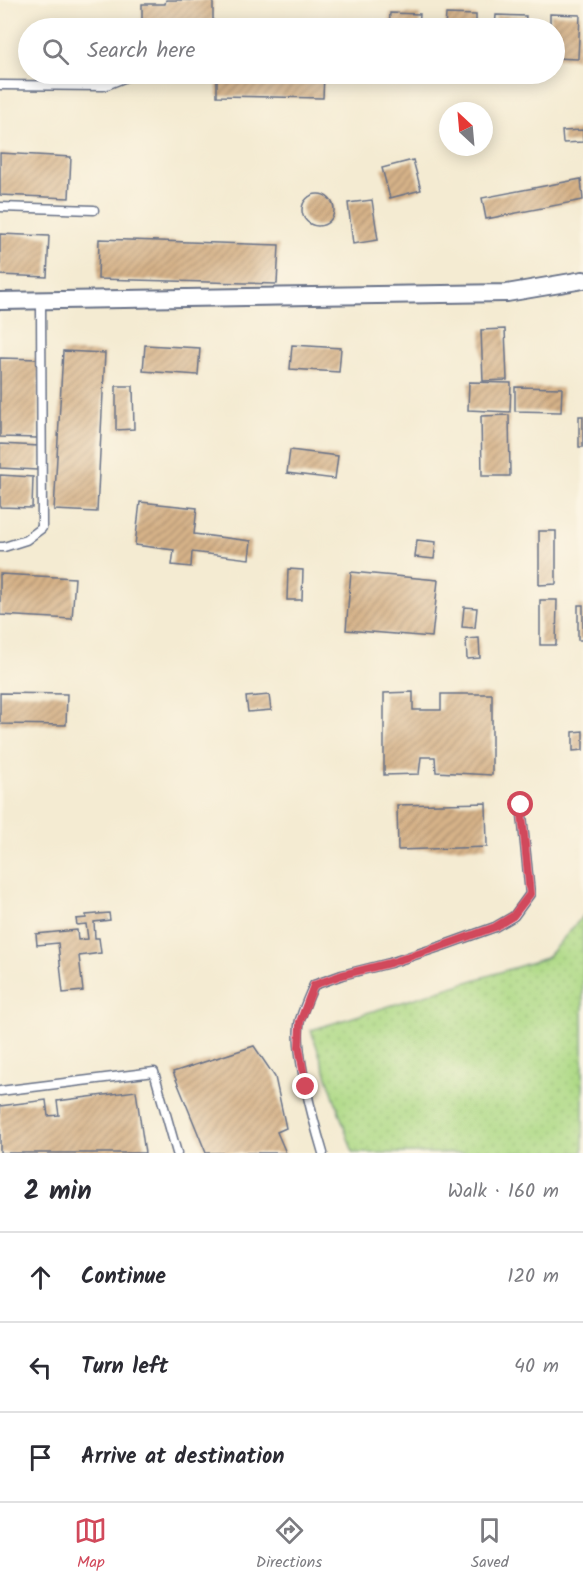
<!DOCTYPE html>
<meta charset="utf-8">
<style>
:root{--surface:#fff;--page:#f7f7f7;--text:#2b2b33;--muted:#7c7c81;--line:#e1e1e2;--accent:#d1495b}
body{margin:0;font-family:Kalam,sans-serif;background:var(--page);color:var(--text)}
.compass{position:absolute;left:439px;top:102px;width:54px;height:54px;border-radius:50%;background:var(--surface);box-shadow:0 3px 15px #0003;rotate:334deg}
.stop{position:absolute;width:18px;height:18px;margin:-14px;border:4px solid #d1495b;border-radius:50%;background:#fff}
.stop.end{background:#d1495b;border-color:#fff;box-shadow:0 2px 6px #0008}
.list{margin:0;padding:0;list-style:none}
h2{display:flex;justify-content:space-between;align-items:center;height:78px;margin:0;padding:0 24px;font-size:26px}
h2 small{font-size:20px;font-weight:400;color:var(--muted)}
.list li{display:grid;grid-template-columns:39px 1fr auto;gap:18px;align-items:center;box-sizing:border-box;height:90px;padding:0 24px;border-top:2px solid var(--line)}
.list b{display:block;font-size:22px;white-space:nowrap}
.list em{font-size:20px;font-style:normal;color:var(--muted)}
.icon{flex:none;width:33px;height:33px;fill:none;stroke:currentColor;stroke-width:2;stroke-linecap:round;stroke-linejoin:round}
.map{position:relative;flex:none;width:583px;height:1153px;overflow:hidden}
.search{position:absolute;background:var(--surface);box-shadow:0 3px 15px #0003;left:18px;right:18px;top:18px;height:66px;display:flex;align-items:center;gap:15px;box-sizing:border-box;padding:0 21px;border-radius:33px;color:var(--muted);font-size:22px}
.sheet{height:348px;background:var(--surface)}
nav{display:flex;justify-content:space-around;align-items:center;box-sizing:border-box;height:84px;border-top:2px solid var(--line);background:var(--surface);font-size:16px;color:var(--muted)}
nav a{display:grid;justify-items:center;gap:3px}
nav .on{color:var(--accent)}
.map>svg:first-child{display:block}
</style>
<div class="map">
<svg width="583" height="1153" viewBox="0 0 583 1153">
<defs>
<pattern id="grass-dots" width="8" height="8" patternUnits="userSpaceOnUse" patternTransform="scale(1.5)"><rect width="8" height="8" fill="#add985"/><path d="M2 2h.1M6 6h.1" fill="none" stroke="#94bb75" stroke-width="1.8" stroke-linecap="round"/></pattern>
<pattern id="building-hatch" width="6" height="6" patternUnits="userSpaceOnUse" patternTransform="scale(1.5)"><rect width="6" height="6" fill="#d6b288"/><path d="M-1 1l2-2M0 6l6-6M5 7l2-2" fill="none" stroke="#ad9172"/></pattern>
</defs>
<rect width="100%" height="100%" fill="#fcf5e5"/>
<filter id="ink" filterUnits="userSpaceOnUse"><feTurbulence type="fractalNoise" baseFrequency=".0167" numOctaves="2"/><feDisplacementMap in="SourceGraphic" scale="12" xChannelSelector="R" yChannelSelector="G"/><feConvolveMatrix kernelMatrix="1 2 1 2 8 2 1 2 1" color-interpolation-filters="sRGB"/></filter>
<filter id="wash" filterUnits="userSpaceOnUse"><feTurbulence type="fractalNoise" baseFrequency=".008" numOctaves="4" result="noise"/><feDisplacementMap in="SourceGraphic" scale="24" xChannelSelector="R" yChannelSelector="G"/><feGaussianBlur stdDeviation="1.35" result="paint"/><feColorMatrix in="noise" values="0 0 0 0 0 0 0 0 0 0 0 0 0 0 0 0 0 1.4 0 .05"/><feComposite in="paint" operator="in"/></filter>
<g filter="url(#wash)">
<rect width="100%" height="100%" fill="#f4ebd2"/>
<path fill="url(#grass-dots)" stroke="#648472" stroke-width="1.5" d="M 583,916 L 583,1153 L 353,1153 L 311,1030 L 546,958 Z"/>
<g id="blocks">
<g fill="url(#building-hatch)">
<path d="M 166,0 L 213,0 L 213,23 L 142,22 L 142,4 L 165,4 Z"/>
<path d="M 390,13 L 420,14 L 419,28 L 389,28 Z"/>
<path d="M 446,14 L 476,15 L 476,28 L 445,28 Z"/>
<path d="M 550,14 L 580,15 L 578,59 L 554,58 L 554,28 L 550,28 Z"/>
<path d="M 496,15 L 526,16 L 525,28 L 495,28 Z"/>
<path d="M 217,74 L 324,74 L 323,98 L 217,96 Z"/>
<path d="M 583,130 L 583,142 L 563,143 L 562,131 Z"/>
<path d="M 0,153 L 71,157 L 69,198 L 0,195 Z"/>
<path d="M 413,160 L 421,190 L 390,198 L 382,168 Z"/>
<path d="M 581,179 L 583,200 L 486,219 L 482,198 Z"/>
<circle cx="318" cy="210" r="16"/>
<path d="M 372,200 L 378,240 L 353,244 L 348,203 Z"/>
<path d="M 0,234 L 49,236 L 47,277 L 0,275 Z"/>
<path d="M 99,239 L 279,245 L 277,284 L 98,279 Z"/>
<path d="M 505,329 L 507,380 L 483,381 L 481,330 Z"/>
<path d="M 145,345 L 200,348 L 198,375 L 143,371 Z"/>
<path d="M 292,345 L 341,348 L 339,372 L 290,369 Z"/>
<path d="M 63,351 L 105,353 L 97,512 L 54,510 Z"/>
<path d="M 0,358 L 39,359 L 37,438 L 0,437 Z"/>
<path d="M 469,382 L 511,383 L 510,412 L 468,410 Z"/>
<path d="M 116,386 L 133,386 L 134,429 L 116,430 Z"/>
<path d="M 515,387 L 562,388 L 561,412 L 515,411 Z"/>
<path d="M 509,415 L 510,476 L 482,476 L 481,416 Z"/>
<rect x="579" y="416" width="4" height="31"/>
<path d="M 0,444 L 39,446 L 37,470 L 0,468 Z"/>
<path d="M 290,450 L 338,456 L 335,479 L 287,473 Z"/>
<path d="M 0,475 L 33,477 L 32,508 L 0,507 Z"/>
<path d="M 140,502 L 197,508 L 194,534 L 251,541 L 249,559 L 192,552 L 191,567 L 172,565 L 174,550 L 135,545 Z"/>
<path d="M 539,531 L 556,531 L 556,584 L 539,585 Z"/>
<path d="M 417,540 L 436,542 L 434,559 L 415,557 Z"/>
<path d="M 288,569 L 303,570 L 302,600 L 287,600 Z"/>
<path d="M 351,572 L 438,580 L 432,637 L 346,630 Z"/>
<path d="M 0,574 L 75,578 L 72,619 L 0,615 Z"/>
<path d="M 540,600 L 557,600 L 556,645 L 540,645 Z"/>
<rect x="578" y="605" width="5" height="35"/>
<path d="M 464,607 L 477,608 L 475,628 L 462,627 Z"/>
<path d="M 479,638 L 480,658 L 467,659 L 466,639 Z"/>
<path d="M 413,692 L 413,710 L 441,710 L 441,694 L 492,694 L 492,775 L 436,772 L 435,757 L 421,757 L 419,774 L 384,775 L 384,693 Z"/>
<path d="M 0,693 L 67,694 L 66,725 L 0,724 Z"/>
<path d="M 269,695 L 271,710 L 248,712 L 246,697 Z"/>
<path d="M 583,731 L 583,750 L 573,751 L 573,732 Z"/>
<path d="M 486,803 L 487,847 L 398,850 L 397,805 Z"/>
<path d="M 109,913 L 110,920 L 94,922 L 95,938 L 99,938 L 101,953 L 79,956 L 83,991 L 63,993 L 58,943 L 37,945 L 36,934 L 77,930 L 78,940 L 88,939 L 86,924 L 77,925 L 76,919 L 86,918 L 86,915 Z"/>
<path d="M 254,1046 L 275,1077 L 286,1128 L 277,1132 L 286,1153 L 206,1153 L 173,1072 Z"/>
<path d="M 136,1091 L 145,1153 L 0,1153 L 0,1106 L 46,1100 L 48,1116 L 59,1115 L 57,1101 Z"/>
</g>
</g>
</g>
<g filter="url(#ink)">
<use href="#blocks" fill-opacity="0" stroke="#677187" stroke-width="1.5"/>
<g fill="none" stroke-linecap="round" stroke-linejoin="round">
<defs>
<g id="service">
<path d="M 0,85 L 104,86 L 134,74"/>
<path d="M 0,207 L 94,210"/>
<path d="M 0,547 L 4,547 L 26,540 L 42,528 L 41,302"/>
<path d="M 0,1091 L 154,1072 L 177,1153"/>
<path d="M 323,1153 C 314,1123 293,1048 300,1020 C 304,1008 309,996 314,985 L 342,975 L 390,963 L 442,946 L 495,927 L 514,916 L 530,894 L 521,805"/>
</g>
<path id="minor" d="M 0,301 L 507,293 L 583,280"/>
</defs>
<use href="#service" stroke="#677187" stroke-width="11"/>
<use href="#minor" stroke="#677187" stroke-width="20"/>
<use href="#service" stroke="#fff" stroke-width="8"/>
<use href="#minor" stroke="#fff" stroke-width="16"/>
</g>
</g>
<g fill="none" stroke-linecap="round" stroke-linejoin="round" filter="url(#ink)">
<path stroke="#d1495b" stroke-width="8" d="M 306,1087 L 299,1047 L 300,1022 L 314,985 L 342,975 L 390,963 L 442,946 L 495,927 L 513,916 L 530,894 L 521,805"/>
</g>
</svg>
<svg class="compass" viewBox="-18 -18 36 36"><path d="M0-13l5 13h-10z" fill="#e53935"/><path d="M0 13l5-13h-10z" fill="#7c7c81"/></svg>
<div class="stop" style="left:521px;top:805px"></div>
<div class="stop end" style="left:306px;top:1087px"></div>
<div class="search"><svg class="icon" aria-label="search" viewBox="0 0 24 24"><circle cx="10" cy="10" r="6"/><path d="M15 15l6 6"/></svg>Search here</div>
</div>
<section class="sheet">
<h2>2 min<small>Walk · 160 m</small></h2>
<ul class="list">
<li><svg class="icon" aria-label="ahead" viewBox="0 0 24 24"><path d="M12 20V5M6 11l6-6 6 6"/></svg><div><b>Continue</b></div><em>120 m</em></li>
<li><svg class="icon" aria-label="left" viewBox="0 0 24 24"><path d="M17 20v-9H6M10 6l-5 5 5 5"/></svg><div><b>Turn left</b></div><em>40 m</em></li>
<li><svg class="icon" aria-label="arrive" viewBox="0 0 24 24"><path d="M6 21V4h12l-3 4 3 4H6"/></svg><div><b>Arrive at destination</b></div></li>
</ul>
</section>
<nav>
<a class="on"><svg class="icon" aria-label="map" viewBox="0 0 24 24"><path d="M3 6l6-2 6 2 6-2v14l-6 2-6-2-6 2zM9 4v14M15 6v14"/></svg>Map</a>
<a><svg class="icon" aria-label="directions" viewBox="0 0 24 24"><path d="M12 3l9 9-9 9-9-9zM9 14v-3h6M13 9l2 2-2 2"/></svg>Directions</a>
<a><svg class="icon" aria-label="saved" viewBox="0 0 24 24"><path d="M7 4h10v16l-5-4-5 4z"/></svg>Saved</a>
</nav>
